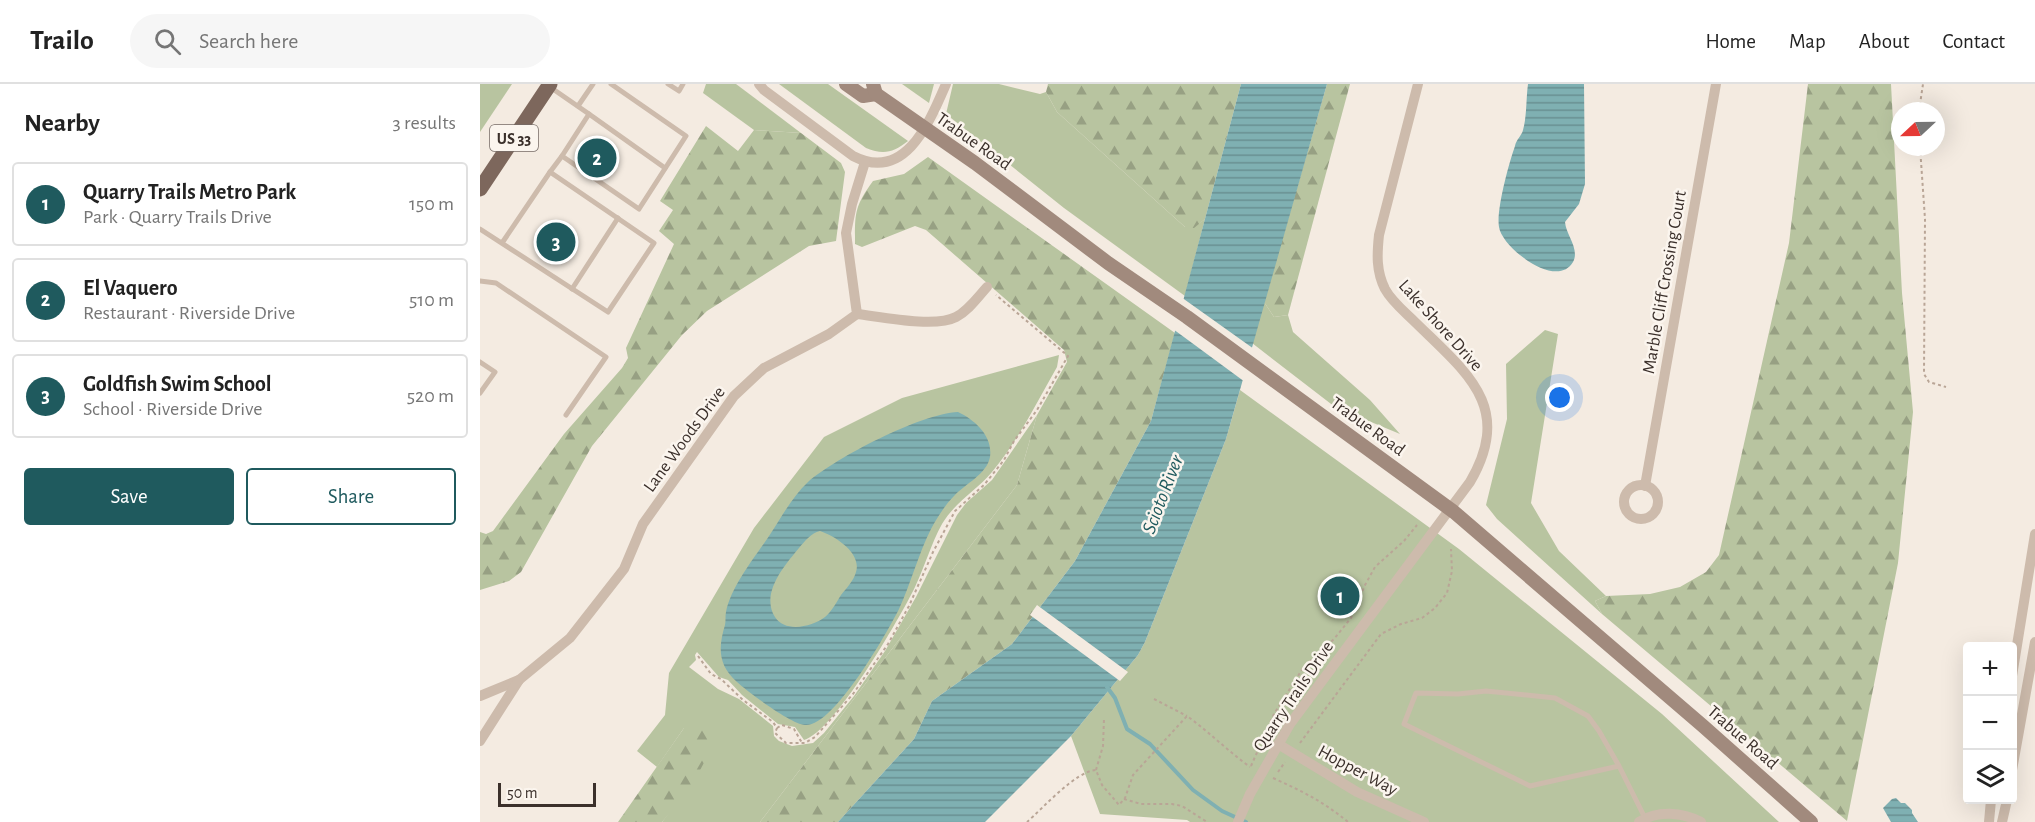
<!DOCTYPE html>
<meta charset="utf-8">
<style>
:root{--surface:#fff;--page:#f6f6f6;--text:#222;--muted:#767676;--line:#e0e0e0;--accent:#1f5a5e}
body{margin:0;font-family:"Alegreya Sans",sans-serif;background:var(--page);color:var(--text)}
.controls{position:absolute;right:18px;bottom:18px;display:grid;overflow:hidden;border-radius:6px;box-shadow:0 6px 24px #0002}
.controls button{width:54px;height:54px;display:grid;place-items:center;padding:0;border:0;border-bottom:2px solid var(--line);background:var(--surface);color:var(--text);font:30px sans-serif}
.compass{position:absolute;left:1411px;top:18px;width:54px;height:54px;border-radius:50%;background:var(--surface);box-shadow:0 6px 24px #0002;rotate:248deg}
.scale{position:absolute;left:18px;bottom:15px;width:98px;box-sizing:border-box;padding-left:6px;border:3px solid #3b302b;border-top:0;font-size:16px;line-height:21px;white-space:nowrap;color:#3b302b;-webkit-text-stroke:4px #fbf5ee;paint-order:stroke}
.you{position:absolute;left:1080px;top:314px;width:21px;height:21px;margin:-15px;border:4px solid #fff;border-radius:50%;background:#1a73e8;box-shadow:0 0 0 9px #1a73e833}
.badge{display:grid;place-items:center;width:39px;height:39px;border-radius:50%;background:var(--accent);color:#fff;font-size:20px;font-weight:700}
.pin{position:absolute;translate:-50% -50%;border:3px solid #fff;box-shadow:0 2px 6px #0006}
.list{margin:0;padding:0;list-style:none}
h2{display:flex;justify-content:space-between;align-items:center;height:78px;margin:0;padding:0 24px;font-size:26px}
h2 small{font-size:20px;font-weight:400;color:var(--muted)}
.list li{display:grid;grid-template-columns:39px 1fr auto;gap:18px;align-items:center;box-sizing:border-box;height:84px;margin:0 12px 12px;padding:0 12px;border:2px solid var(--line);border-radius:6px}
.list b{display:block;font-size:22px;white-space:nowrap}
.list p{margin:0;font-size:20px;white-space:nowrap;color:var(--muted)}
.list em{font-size:20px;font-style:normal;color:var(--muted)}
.actions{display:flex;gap:12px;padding:18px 24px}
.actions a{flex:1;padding:14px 0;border:2px solid var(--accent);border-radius:6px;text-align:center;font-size:21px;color:var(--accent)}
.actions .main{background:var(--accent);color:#fff}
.icon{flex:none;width:33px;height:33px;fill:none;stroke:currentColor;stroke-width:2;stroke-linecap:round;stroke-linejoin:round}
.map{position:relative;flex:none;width:1555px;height:738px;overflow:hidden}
header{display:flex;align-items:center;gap:36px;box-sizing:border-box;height:84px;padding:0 30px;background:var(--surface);border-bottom:2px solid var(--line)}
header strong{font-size:28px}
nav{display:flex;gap:33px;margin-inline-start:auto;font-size:21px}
.search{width:420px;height:54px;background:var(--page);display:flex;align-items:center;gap:15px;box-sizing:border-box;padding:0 21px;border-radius:33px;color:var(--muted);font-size:22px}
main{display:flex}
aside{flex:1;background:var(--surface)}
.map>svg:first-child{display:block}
</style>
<header>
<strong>Trailo</strong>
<div class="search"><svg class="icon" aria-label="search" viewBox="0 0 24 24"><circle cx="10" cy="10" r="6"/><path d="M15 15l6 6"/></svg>Search here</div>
<nav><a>Home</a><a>Map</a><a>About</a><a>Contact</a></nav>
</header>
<main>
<aside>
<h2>Nearby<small>3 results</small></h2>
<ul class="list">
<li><span class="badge">1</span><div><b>Quarry Trails Metro Park</b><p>Park · Quarry Trails Drive</p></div><em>150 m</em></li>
<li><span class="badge">2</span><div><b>El Vaquero</b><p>Restaurant · Riverside Drive</p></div><em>510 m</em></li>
<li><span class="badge">3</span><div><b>Goldfish Swim School</b><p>School · Riverside Drive</p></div><em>520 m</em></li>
</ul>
<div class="actions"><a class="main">Save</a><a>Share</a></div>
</aside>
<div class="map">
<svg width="1555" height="738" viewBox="0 0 1555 738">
<defs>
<pattern id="forest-firs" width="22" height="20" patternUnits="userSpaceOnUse" patternTransform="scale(1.5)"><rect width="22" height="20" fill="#b8c4a0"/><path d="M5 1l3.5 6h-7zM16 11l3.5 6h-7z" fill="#97a083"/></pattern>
<pattern id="water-rules" width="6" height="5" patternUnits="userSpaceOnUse" patternTransform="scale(1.5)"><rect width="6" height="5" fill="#7fb0b2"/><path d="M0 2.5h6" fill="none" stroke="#699091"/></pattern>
</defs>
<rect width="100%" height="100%" fill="#f4ebe1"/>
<g fill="#b8c4a0">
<path d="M 0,0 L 32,0 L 0,48 Z"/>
<path d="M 226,0 L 256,0 L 321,49 L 274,46 L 223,9 Z"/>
<path d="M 299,0 L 348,0 L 428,57 C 413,69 403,71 386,64 Z"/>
<path d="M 422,0 L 454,0 L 449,19 Z"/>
<path d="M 473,0 L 519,0 L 560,10 L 566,8 L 577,28 L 705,143 L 714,143 L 725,135 L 705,212 L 584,124 L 466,30 Z"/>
<path d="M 784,218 L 794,233 L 808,231 L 813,248 L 890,316 L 920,350 L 855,323 L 772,259 Z"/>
<path d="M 1065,246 L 1078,250 L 1051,419 L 1079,467 L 1126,512 L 1115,517 L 1122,530 L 1017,435 L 1006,421 L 1027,335 L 1026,280 Z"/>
<path d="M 579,271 L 577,283 C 557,318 538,357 512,388 C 496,407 475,418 462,440 C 451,460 445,482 435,503 C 420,534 354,648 324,656 L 315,643 L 298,640 L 262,611 L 248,596 L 239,593 L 217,568 L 215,571 L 216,576 L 209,583 L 238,605 L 259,615 L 293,642 L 294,652 L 299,657 L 312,662 L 333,659 L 344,649 L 374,612 L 405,567 L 436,513 L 477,431 L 486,419 L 512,396 L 557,331 L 537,401 L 280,738 L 182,738 L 189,729 L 204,644 L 177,683 L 157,667 L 185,631 L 189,589 L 274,444 L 344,353 L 422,314 Z"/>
<path d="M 760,306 L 979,465 L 1182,630 L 1299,738 L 710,738 L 707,736 L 620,730 L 591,652 L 658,571 L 665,558 L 746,355 Z"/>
</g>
<g fill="url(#forest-firs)">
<path d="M 568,0 L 761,0 L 725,135 L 714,144 L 705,143 L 577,28 L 566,8 Z"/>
<path d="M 847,0 L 870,0 L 808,231 L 794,233 L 784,218 Z"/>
<path d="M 1328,0 L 1411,0 L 1422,209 L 1433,328 L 1418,479 L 1367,737 L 1122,530 L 1115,517 L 1126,512 L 1170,510 L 1200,503 L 1226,488 L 1239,471 L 1309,159 Z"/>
<path d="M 226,42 L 258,67 L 274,46 L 321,49 L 361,79 L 365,88 L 356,157 L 329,162 L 227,227 L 202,251 L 112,362 L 41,488 L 29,497 L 0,506 L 0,448 L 6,450 L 13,447 L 84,350 L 142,284 L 148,274 L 146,264 L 194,160 L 179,147 L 193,126 L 180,117 Z"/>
<path d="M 448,73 L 695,249 L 671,337 L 595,477 L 532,560 L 452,617 L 434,655 L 358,738 L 280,738 L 537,401 L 557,331 L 587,278 L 584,266 L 446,146 L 435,142 L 382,163 L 375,160 C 375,130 374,123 393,97 L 424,90 Z"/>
<path d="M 216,639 L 234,644 C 232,652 231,660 229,667 C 221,690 198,720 182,738 L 138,738 L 204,644 Z"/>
</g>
<g fill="url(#water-rules)" fill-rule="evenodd">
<path d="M 761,0 L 847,0 L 746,355 L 665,558 L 658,571 L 591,652 L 505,738 L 358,738 L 434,655 L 452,617 L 532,560 L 595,477 L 671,337 Z"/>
<path d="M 1048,0 L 1104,0 L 1105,100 L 1099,120 L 1085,138 C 1086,151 1100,165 1093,178 C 1077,206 1022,164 1019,143 C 1016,126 1029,79 1035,62 C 1036,56 1042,51 1043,46 C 1047,32 1046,14 1048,0 Z"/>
<path d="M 478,328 C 495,336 513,352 510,373 C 507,390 485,400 474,412 C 465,421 457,434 451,445 C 438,471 431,499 419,525 C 407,549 353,644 325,641 C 311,640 268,608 257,598 C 238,581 238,564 245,541 C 246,537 245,532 246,528 C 251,502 276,472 291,449 C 302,432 313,412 328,398 C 357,373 440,330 478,328 ZM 340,447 C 355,452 382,469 376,488 C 374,496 366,505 361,511 C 356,519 352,527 345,533 C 332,543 305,549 295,533 C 280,509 305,481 319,464 C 325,457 331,449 340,447 Z"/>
<path d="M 1416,714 L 1421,719 L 1425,719 L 1432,726 L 1432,729 L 1438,738 L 1411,738 L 1403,724 L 1412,715 Z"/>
</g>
<g fill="#f4ebe1">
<path d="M 701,213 L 774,265 L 765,298 L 693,245 Z"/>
<path d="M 557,521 L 648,588 L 640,597 L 550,531 Z"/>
</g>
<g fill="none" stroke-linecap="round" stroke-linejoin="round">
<path stroke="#7fb0b2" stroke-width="4" d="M 627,603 L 635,614 L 647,645 L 670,660 L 713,706 L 742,727 L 766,738"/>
<g stroke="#b9a596" stroke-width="2" stroke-dasharray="3 3" stroke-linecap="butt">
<path d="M 1439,27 L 1443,0"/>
<path d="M 1440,63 L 1445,135 L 1444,290 L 1449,298 L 1466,303"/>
<path d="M 218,572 L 231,590 L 241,595 L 263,616 L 293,638 L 297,644 L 295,649 L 306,659 L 325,659 L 335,653 L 373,610 L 408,560 L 429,522 L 453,468 L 475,427 L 504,401 L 524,376 L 534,357 L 557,326 L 588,272 L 516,211"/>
<path d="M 674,615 L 707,632"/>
<path d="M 297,644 L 302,641 L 314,645 L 322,659"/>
<path d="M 820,659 L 901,550 L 921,540 L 942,534 L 955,524 L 967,509 L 972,487 L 971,465"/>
<path d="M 771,682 L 794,630 L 823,584 L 854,555 L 871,534 L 885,501 L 895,483 L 924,457 L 937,441"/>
<path d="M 616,686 L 623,662 L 624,635"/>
<path d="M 798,688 L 805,678"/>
<path d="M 793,694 C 822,707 844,718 868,738"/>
<path d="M 644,715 L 661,720 L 692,720 L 702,722 L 727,738"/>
<path d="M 547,738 C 563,724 596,687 616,686 L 622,701 L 639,721 L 645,714 L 653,691 L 707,632 C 729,648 748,667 770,683"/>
</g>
<g stroke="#cdbbac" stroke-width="5">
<path d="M 188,0 L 199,7 L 203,0"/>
<path d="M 70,3 L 109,30 L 82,72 L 159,125 L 206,52 L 131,0"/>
<path d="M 98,22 L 113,0"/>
<path d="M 109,30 L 185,84"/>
<path d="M 70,88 L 82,72"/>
<path d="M 0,145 L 128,228 L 174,159 L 70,88 L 22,159"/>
<path d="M 0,197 L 16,199 L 126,273 L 86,331"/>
<path d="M 92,205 L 138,134"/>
<path d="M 0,278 L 15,288 L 0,309"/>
<path d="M 1139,682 L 1050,702 L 924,640 L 936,609 L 978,610 L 1006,607 L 1075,614 L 1108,632 L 1119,647 L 1139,682 L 1165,734"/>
</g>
<g stroke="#cdbbac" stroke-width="10">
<path d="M 279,0 L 284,6 L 373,72 C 425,99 449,39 466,0"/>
<path d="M 377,230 C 402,233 455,244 476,233 C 489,226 497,214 507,203"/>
<circle cx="1161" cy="418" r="17"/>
<path d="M 1165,402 L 1236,0"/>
<path d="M 1532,592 L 1555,450"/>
<path d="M 0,612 L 39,596"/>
<path d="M 0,657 L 39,596 L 90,554 L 144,485 L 163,440 L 254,312 L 284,284 L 349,250 L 377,230 L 366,149 L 372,120 L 385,78"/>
<path d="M 798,660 L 877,708 L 944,738"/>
<path d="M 1532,686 L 1555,558"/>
<path d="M 758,738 L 770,710 L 810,640 L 990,398 C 1034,323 987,289 936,239 C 925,228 912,218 905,205 C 896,187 897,170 899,151 L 938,0"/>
<path d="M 1159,738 C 1178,726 1202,728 1221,738"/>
<path d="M 1509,738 L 1511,716"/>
<path d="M 1522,738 L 1527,716"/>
</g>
<g stroke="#a18a7d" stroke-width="14">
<path d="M 366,0 L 383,12 L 396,10"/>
<path d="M 393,0 L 396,10 L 495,79 L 628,179 L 707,233 L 974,428 L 1223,642 L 1331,738"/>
</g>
<path stroke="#7d675c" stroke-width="15" d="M 0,105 L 70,0"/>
</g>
<g text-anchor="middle" stroke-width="5" stroke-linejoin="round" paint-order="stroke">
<rect fill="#fbf5ee" stroke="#756b66" stroke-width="1.5" x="10" y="41" width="48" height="26" rx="4.5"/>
<g font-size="16" font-weight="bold" fill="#3b302b">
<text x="34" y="60">US 33</text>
</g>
<g font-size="18" fill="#3b302b" stroke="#fbf5ee">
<text transform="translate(494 57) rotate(35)" y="6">Trabue Road</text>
<text transform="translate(1184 198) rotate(-80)" y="6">Marble Cliff Crossing Court</text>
<text transform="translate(961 241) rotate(48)" y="6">Lake Shore Drive</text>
<text transform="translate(888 342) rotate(36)" y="6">Trabue Road</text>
<text transform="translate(204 355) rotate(-54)" y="6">Lane Woods Drive</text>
<text transform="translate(813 612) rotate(-56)" y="6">Quarry Trails Drive</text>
<text transform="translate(1263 653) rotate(41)" y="6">Trabue Road</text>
<text transform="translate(878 686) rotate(28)" y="6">Hopper Way</text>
</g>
<g font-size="20" font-style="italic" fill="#1f5a5e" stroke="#fbf5ee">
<text transform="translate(682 410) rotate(-69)" y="7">Scioto River</text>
</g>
</g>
</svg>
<div class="controls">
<button>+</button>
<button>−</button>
<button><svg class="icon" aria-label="layers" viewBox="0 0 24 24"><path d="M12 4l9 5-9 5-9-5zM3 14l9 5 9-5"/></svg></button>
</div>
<svg class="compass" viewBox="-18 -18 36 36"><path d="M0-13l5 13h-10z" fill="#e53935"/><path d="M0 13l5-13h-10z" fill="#767676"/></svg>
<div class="scale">50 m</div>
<div class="you"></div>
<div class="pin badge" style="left:860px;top:512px">1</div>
<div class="pin badge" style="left:117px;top:74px">2</div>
<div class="pin badge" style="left:76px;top:158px">3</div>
</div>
</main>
